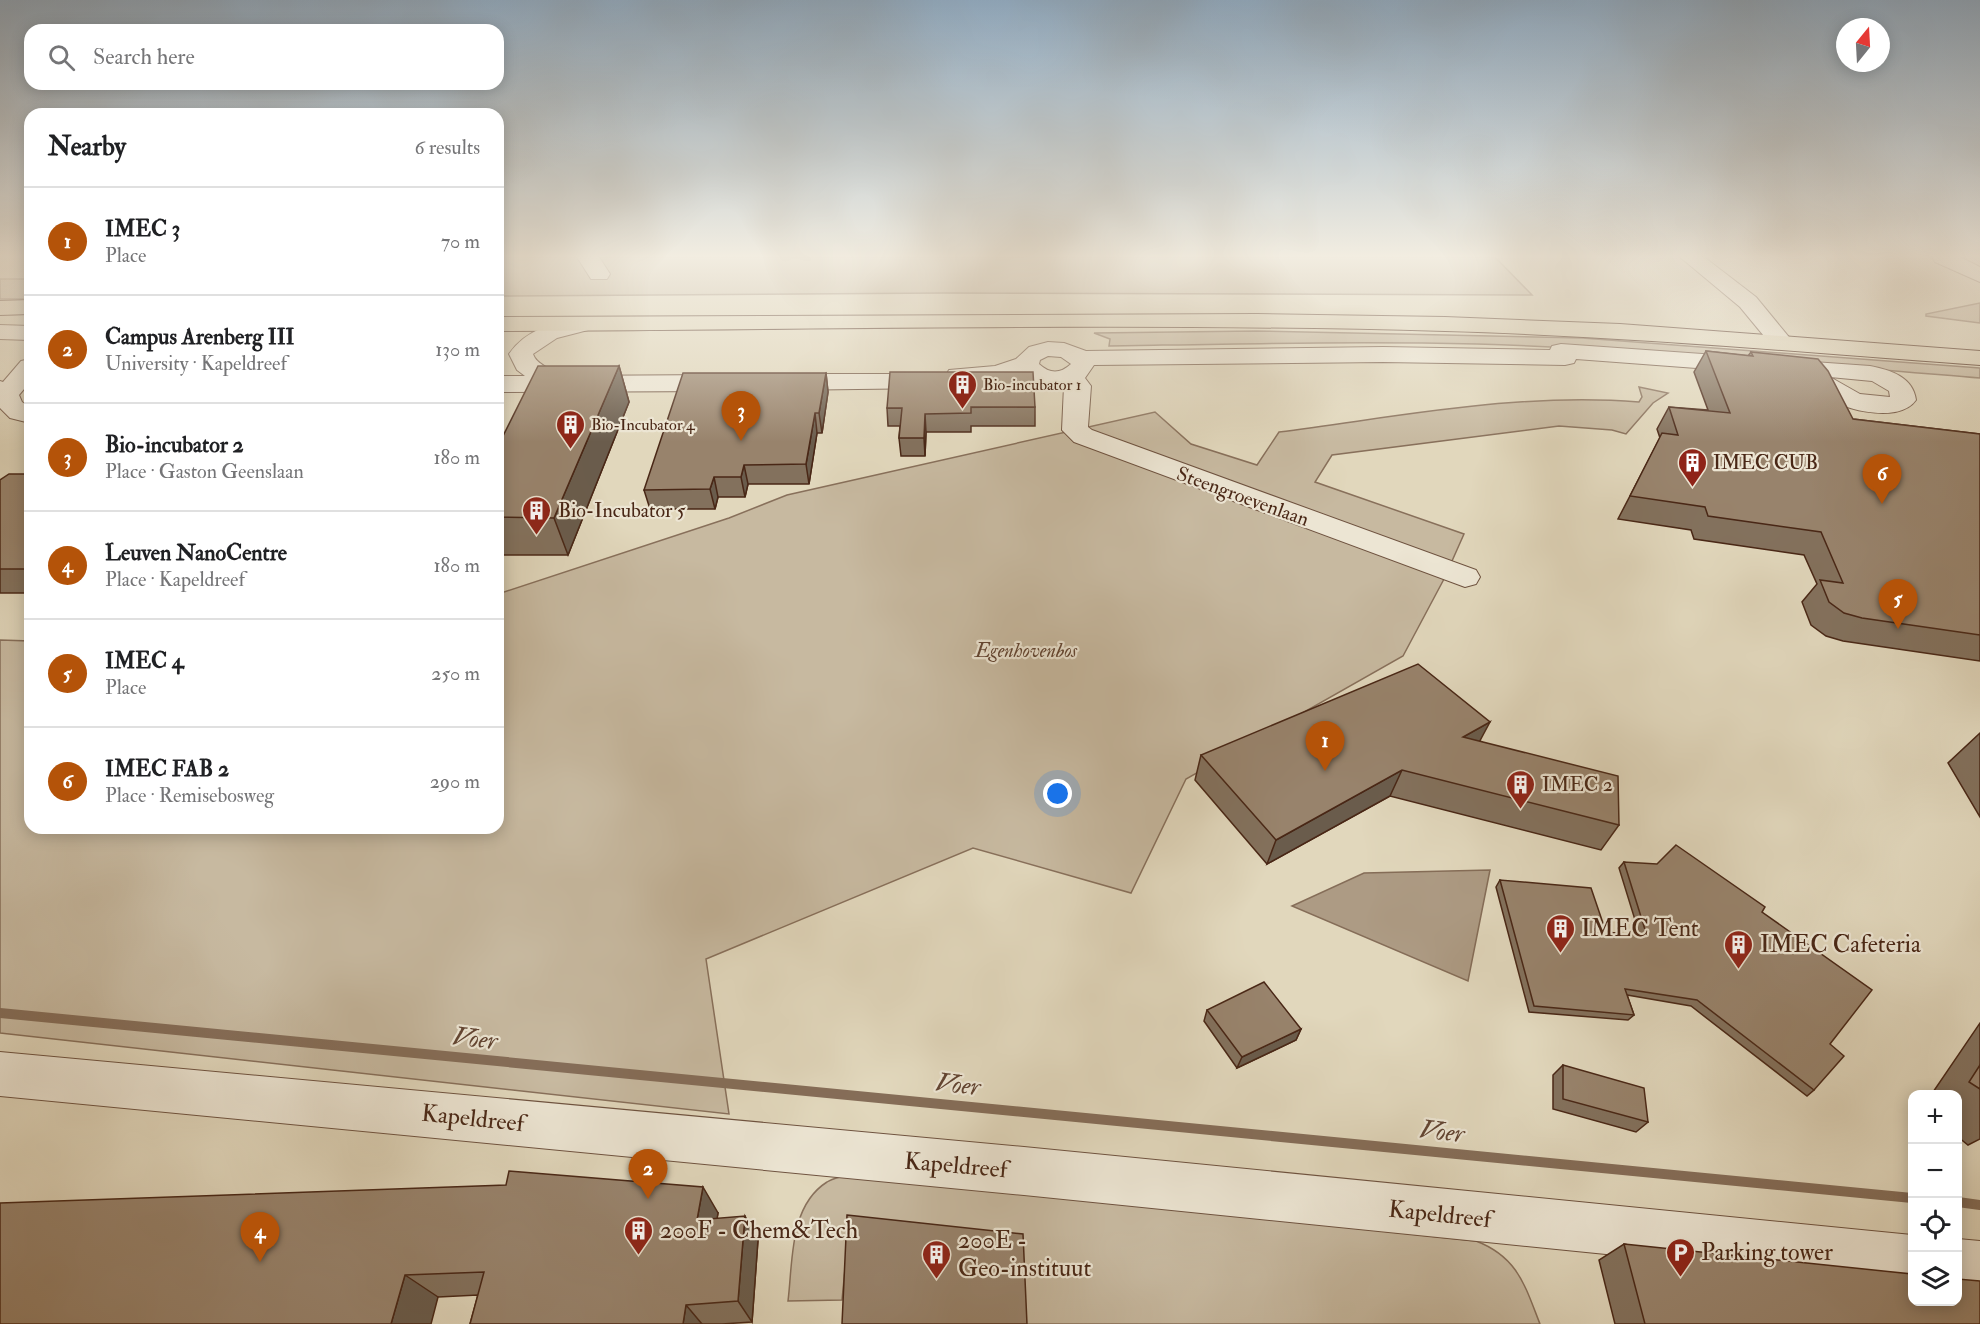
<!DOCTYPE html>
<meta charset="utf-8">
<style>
:root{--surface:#fff;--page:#f2f2f2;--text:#202124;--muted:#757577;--line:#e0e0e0;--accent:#b45309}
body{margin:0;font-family:"IM FELL Double Pica",serif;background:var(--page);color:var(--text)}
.controls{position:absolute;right:18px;bottom:18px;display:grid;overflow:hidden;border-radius:12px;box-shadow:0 3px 15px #0003}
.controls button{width:54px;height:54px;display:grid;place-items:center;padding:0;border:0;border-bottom:2px solid var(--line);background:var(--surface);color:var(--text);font:30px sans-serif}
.compass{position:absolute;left:1836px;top:18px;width:54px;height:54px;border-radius:50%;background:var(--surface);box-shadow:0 3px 15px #0003;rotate:18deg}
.you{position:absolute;left:1058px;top:794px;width:21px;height:21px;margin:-15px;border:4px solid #fff;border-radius:50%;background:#1a73e8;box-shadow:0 0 0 9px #1a73e833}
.badge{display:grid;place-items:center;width:39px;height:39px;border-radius:50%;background:var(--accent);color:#fff;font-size:20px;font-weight:700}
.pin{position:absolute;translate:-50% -50px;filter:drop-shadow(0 2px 3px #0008)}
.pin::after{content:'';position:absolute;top:32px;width:21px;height:18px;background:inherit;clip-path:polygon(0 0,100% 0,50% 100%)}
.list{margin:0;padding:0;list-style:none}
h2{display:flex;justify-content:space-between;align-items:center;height:78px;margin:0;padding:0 24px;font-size:26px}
h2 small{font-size:20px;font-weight:400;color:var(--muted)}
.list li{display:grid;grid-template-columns:39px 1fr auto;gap:18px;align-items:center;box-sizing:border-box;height:108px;padding:0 24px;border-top:2px solid var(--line)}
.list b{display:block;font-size:22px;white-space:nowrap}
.list p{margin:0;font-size:20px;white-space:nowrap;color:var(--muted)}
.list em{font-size:20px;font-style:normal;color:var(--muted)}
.icon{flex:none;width:33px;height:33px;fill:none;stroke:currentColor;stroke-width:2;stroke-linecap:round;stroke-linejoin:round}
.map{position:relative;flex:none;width:1980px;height:1324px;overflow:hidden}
.search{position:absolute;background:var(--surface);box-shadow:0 3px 15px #0003;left:24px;top:24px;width:480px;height:66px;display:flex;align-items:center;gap:15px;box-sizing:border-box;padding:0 21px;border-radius:18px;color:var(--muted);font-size:22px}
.panel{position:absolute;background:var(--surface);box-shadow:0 3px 15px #0003;left:24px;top:108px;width:480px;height:726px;border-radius:18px}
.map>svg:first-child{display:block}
</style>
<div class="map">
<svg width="1980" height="1324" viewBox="0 0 1980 1324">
<rect width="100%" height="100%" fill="#e1d7bc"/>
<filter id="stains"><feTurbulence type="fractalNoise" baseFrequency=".00333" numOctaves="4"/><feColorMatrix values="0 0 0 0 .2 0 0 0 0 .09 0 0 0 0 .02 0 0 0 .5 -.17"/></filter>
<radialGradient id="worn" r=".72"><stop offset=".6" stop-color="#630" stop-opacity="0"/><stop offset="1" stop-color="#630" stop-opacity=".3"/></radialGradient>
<g fill="#c7b9a0" stroke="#88705b" stroke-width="1.5">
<path d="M 498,257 L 1495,257 L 1532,295 L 943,293 L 498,296 Z"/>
<rect x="0" y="279" width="30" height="20"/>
<path d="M 1980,303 L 1980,323 L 1926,316 L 1926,314 Z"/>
<path d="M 1256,331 L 1582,338 L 1980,368 L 1980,378 C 1813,364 1645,349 1477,344 C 1354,341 1232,344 1109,346 L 1110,339 L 1094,333 Z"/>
<path d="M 1639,387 L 1668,393 L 1653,403 L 1626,434 L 1612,430 L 1559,426 L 1332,455 L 1315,482 L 1464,534 L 1444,579 L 1403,656 L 1186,779 L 1131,893 L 973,848 L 706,959 L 729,1114 L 0,1033 L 0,640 L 30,641 L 30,828 L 498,828 L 498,594 L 729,518 L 787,495 L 1155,412 L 1191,444 L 1257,465 L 1279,432 C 1398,417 1518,392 1639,402 L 1642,397 Z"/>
<path d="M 849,1174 L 1476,1241 C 1518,1257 1525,1286 1540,1324 L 1024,1324 L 847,1248 L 842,1300 L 788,1301 C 793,1261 789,1206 827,1182 C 833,1178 842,1177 849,1174 Z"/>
</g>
<path fill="#ad9b84" stroke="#856d58" stroke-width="1.5" d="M 1490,870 L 1468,981 L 1292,906 L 1364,873 Z"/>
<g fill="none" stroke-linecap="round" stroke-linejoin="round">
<g stroke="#856d58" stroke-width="10">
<path d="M 0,1013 L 1912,1198"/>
<path d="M 1958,1202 L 1980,1205"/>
</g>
<defs>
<g id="minor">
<path d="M 577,257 L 599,257 L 610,274 L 607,279 L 591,279 Z"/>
<path d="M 1680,257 L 1704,257 L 1756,297 L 1793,342 L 1789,347 L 1773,347 L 1740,307 Z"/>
<path d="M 1932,257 L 1960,257 L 1980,267 L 1980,282 L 1935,262 Z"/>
<path d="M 584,317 L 592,319 L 596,324 L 592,329 L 557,338 L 533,354 C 537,366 551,366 554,376 L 724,375 L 733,378 L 737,383 L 733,388 L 724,391 L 498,392 L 498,376 L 525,376 L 517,370 L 509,354 C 527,328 555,323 584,317 Z"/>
<path d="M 0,325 L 30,326 L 30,340 L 0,339 Z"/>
<path d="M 1048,342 L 1064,343 L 1086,351 L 1383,347 L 1550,350 L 1552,346 L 1561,344 L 1870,366 C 1891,370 1913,377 1916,400 C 1898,426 1835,408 1815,391 C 1810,387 1807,381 1804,376 L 1576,359 L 1574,363 L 1565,365 L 1383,362 L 1094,365 L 1085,378 L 1091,386 L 1088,427 L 1092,430 L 1476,570 L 1480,577 L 1476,584 L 1465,587 L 1074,442 L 1062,430 L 1064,386 L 1037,384 L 1021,374 C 999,380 972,386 949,380 L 946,375 L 949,370 L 995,366 L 1016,359 L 1029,347 ZM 1048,356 L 1061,357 L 1071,364 C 1060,374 1050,374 1039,364 L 1040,360 ZM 1830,377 L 1872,381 L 1889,391 L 1890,397 L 1860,394 Z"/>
<path d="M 30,359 L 30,382 L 19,395 L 22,402 L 30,407 L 30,423 L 10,418 L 0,408 L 0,381 L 3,382 L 21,361 Z"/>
<path d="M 782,374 L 934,374 L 943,376 L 946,381 L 943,386 L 934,388 L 782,390 L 773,387 L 769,382 L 773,377 Z"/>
<path d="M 0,1052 L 1024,1147 L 1912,1235 L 1912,1285 L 1024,1195 L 0,1096 Z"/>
<path d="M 1958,1239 L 1980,1241 L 1980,1291 L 1958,1289 Z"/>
</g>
<g id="highway">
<path d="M 30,300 L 30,314 L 0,315 L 0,301 Z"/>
<path d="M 1257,314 L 1445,317 L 1620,324 L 1980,351 L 1980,365 C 1802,352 1623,336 1445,331 C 1129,322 813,330 498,331 L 498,317 Z"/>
</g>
</defs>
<use href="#minor" stroke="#6f5340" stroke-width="2"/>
<use href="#highway" stroke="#492716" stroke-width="2"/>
<use href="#minor" fill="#ece5d3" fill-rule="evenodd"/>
<use href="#highway" fill="#e1d7bc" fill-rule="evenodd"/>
</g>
<g fill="#83715d" stroke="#492716" stroke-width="1.5">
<path d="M 1706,351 L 1748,356 L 1751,352 L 1853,419 L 1980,434 L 1980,661 L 1843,641 L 1826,636 L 1811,625 L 1802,602 L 1817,584 L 1804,555 L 1694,539 L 1691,530 L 1618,519 L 1660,438 L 1657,429 L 1669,407 L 1708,410 L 1694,372 Z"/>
<path d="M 619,366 L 629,402 L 568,555 L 498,555 L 498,446 Z"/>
<path d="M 826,373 L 828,392 L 822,433 L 817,433 L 809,484 L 748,484 L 745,497 L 718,497 L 715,509 L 650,509 L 644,490 Z"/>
<path d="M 1035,407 L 1035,426 L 971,426 L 971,432 L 926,432 L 925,456 L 901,456 L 899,438 L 900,426 L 888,426 L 887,408 Z"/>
<path d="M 30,474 L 30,593 L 0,593 L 0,480 Z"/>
<path d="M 1980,733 L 1980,817 L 1948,763 Z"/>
<path d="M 1480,741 L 1619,825 L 1601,850 L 1390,796 L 1267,864 L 1195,780 L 1201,755 Z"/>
<path d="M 1624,862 L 1762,912 L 1830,1044 L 1814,1090 L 1807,1096 L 1691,1006 L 1627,995 L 1634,1015 L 1628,1020 L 1529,1012 L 1496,887 L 1500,880 L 1606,932 L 1640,936 L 1619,868 Z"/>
<path d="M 1207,1010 L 1301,1029 L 1296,1040 L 1237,1068 L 1204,1021 Z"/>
<path d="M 1980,1023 L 1980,1139 L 1968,1145 L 1958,1137 L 1958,1095 L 1931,1095 Z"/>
<path d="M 1563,1065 L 1648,1122 L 1636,1132 L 1553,1109 L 1553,1075 Z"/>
<path d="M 718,1213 L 717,1218 L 758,1240 L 752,1322 L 722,1324 L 470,1324 L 478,1295 L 438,1297 L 0,1324 Z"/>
<path d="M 1624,1244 L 1980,1324 L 1615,1324 L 1599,1260 Z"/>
</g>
<g fill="#6a5c4c" stroke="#492716" stroke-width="1.5">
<path d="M 619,366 L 629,402 L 568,555 L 554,518 Z"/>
<path d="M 826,373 L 828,392 L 822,433 L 819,413 Z"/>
<path d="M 815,413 L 817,433 L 809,484 L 806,464 Z"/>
<path d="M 925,414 L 926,432 L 925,456 L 924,438 Z"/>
<path d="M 744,465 L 748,484 L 745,497 L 741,477 Z"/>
<path d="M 714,477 L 718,497 L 715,509 L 710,489 Z"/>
<path d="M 1490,722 L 1476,748 L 1463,737 Z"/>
<path d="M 1402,770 L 1390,796 L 1267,864 L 1276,840 Z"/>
<path d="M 1301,1029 L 1296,1040 L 1237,1068 L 1242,1057 Z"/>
<path d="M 703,1187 L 718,1213 L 713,1244 L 697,1220 Z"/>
<path d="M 745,1216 L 758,1240 L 752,1322 L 738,1301 Z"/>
<path d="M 405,1275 L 438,1297 L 431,1324 L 391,1324 Z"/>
<path d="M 686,1305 L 702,1324 L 683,1324 Z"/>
</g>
<g fill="#98836c" stroke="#492716" stroke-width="1.5">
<path d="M 1706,351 L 1753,356 L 1751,352 L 1818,359 L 1828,371 L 1853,419 L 1980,434 L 1980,635 L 1862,618 L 1844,613 L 1829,602 L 1820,580 L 1843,583 L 1821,532 L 1708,516 L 1705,507 L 1630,496 L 1662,433 L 1678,435 L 1669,407 L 1730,413 Z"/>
<path d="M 538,366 L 619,366 L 554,518 L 498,517 L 498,446 Z"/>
<path d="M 890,372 L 1033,372 L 1035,407 L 971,407 L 971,413 L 925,414 L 924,438 L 899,438 L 902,408 L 887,408 Z"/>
<path d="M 683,373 L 826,373 L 819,413 L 815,413 L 806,464 L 744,465 L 741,477 L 714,477 L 710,489 L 644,490 Z"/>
<path d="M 9,474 L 30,474 L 30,569 L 0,569 L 0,480 Z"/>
<path d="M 1418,664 L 1490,722 L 1463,737 L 1618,776 L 1619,825 L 1402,770 L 1276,840 L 1201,755 Z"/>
<path d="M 1676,845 L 1765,907 L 1762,912 L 1872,990 L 1830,1044 L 1844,1056 L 1814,1090 L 1697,1000 L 1625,989 L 1634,1015 L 1534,1006 L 1500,880 L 1591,888 L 1606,932 L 1647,936 L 1624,862 L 1657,864 Z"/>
<path d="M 1264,982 L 1301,1029 L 1242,1057 L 1207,1010 Z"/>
<path d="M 1563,1065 L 1644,1088 L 1648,1122 L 1563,1099 Z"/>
<path d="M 1980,1065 L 1980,1089 L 1969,1082 Z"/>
<path d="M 509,1171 L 703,1187 L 697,1220 L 745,1216 L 738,1301 L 686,1305 L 683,1324 L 470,1324 L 484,1272 L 405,1275 L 391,1324 L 0,1324 L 0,1203 L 506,1185 Z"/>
<path d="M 847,1215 L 1023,1234 L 1027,1324 L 842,1324 Z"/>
<path d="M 1624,1244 L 1912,1274 L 1912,1302 L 1958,1302 L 1958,1279 L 1980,1281 L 1980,1324 L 1645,1324 Z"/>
</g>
<linearGradient id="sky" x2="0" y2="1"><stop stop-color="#90aac0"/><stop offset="0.58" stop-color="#f2ede1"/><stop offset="1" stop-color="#f2ede1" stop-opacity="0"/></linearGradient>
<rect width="1980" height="442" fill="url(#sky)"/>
<defs>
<symbol id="building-pin" viewBox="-11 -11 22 30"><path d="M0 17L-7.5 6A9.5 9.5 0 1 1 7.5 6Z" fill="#8f2418" stroke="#ece5d3"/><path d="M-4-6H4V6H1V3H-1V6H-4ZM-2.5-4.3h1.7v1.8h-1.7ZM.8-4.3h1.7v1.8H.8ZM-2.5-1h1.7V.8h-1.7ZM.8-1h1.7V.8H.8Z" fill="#fff"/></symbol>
<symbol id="parking-pin" viewBox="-11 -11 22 30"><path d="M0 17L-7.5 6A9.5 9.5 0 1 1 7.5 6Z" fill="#8f2418" stroke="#ece5d3"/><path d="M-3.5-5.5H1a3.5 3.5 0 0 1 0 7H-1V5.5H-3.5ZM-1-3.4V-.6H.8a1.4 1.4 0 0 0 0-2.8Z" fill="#fff"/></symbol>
</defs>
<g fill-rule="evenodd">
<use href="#building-pin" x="946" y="368" width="33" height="45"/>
<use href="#building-pin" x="554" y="408" width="33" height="45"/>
<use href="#building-pin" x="1676" y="446" width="33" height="45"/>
<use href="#building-pin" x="520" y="494" width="33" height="45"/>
<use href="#building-pin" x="1504" y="768" width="33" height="45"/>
<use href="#building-pin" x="1544" y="912" width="33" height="45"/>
<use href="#building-pin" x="1722" y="928" width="33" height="45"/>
<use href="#building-pin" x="622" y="1214" width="33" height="45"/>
<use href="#parking-pin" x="1664" y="1236" width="33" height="45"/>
<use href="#building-pin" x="920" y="1238" width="33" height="45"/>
</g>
<g text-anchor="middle" stroke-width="4.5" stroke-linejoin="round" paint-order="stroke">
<g font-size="16" fill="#492716" stroke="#ece5d3" text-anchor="start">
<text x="983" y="390">Bio-incubator 1</text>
<text x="591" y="430">Bio-Incubator 4</text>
</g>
<g font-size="20" fill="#492716" stroke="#ece5d3" text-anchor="start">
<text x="1713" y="469">IMEC CUB</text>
<text x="558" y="517">Bio-Incubator 5</text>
<text x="1542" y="791">IMEC 2</text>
</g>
<g font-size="20" fill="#492716" stroke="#ece5d3">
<text transform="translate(1243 496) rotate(20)" y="7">Steengroevenlaan</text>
</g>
<g font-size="20" font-style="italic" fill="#624432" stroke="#ece5d3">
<text x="1026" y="657">Egenhovenbos</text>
</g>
<g font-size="24" fill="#492716" stroke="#ece5d3" text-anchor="start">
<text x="1581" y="936">IMEC Tent</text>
<text x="1760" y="952">IMEC Cafeteria</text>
<text x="660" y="1238">200F - Chem&amp;Tech</text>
<text x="958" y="1248">200E -<tspan x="958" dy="28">Geo-instituut</tspan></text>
<text x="1701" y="1260">Parking tower</text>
</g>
<g font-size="24" fill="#492716" stroke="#ece5d3">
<text transform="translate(473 1118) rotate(6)" y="8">Kapeldreef</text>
<text transform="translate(956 1165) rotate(5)" y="8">Kapeldreef</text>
<text transform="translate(1440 1214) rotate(6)" y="8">Kapeldreef</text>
</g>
<g font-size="26" font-style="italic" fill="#624432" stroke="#ece5d3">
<text transform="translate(475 1038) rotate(6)" y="9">Voer</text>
<text transform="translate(958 1084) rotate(6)" y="9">Voer</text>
<text transform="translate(1442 1131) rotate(6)" y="9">Voer</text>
</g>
</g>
<rect width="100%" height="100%" filter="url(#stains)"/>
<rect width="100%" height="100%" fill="url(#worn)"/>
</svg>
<div class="controls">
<button>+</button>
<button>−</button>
<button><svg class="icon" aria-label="locate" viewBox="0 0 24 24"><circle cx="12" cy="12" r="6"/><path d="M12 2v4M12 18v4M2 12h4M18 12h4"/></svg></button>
<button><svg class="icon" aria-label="layers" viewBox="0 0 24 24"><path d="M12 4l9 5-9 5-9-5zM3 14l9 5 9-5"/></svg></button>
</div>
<svg class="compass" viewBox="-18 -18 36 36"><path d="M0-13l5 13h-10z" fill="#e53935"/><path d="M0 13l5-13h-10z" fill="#757577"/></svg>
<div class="you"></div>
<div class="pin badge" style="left:1325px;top:771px">1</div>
<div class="pin badge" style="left:648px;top:1199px">2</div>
<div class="pin badge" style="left:741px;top:441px">3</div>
<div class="pin badge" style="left:260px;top:1262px">4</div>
<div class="pin badge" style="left:1898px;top:629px">5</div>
<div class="pin badge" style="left:1882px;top:504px">6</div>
<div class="search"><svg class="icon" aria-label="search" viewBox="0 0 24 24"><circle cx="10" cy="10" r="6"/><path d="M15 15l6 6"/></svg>Search here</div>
<section class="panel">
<h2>Nearby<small>6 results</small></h2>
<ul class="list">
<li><span class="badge">1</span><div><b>IMEC 3</b><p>Place</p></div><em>70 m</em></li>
<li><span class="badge">2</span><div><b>Campus Arenberg III</b><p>University · Kapeldreef</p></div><em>130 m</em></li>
<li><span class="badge">3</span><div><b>Bio-incubator 2</b><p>Place · Gaston Geenslaan</p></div><em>180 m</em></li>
<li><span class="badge">4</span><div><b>Leuven NanoCentre</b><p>Place · Kapeldreef</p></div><em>180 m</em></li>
<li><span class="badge">5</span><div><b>IMEC 4</b><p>Place</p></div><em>250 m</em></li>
<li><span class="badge">6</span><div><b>IMEC FAB 2</b><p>Place · Remisebosweg</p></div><em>290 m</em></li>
</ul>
</section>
</div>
